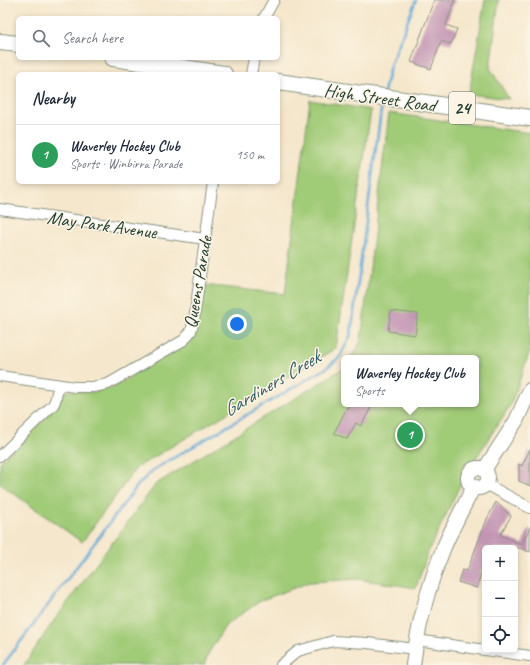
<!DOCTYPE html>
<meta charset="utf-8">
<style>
:root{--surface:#fff;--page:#f2f2f3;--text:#1f2937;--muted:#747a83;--line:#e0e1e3;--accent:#d1495b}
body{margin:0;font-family:Caveat,sans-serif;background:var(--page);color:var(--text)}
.controls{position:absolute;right:12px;bottom:12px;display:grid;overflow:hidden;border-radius:6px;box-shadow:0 2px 6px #0003}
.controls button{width:36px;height:36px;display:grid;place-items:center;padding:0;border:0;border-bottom:1px solid var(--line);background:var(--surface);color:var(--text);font:20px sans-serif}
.you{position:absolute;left:237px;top:324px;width:14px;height:14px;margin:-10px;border:3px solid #fff;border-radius:50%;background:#1a73e8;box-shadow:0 0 0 6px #1a73e833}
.badge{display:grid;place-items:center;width:26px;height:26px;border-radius:50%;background:var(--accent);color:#fff;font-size:13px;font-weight:700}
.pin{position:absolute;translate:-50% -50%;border:2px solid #fff;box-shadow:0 1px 4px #0006}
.popup{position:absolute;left:341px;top:355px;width:138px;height:52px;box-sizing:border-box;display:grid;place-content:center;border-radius:6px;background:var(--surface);filter:drop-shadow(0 1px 3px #0005);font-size:13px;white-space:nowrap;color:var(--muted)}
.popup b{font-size:15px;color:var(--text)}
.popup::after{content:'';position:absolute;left:50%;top:100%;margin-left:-8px;border:8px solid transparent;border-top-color:var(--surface)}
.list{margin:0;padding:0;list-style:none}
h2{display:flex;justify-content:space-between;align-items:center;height:52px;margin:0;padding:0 16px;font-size:17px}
h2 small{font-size:13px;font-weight:400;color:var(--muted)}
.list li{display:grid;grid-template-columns:26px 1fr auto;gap:12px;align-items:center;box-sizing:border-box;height:60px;padding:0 16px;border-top:1px solid var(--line)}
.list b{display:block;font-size:15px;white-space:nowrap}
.list p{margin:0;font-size:13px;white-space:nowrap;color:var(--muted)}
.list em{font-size:13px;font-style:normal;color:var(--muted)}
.icon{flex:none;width:22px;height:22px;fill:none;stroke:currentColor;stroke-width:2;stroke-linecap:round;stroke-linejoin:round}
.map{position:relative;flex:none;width:530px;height:665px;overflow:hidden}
.search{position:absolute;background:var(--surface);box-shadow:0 2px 6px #0003;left:16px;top:16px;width:264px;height:44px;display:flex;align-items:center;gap:10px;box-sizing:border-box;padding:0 14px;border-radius:6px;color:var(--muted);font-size:15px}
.panel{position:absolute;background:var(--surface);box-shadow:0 2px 6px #0003;left:16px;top:72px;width:264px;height:112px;border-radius:6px}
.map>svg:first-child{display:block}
</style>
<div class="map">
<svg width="530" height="665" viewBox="0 0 530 665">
<rect width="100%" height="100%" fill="#fcf5e5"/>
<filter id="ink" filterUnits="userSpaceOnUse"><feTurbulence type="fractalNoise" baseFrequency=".025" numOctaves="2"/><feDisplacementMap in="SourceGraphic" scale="8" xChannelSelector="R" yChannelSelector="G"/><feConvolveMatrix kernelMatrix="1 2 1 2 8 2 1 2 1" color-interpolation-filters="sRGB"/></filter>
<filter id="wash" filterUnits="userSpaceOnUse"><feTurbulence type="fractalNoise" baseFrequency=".012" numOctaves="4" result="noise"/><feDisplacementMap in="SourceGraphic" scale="16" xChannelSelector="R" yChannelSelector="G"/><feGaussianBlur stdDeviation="0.9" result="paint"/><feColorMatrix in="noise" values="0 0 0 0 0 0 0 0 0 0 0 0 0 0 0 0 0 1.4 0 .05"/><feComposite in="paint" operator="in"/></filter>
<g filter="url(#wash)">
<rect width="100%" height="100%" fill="#f5e7cc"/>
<g fill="#a0cb77" stroke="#608456">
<path d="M 485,0 L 499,0 L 490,68 L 509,99 L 469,94 Z"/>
<path d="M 310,100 L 371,110 L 336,348 L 136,468 L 82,542 L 0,484 L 0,462 L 49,414 L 62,393 L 69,391 L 93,392 L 113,387 L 188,342 L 195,332 L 203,285 L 285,294 Z"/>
<path d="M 389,113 L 530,133 L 530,351 L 511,404 L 465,475 L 428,552 L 416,588 L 358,579 L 310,582 L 262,600 L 226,625 L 208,654 L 204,665 L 24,665 L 53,622 L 156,484 L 344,368 L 344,404 L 476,404 L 476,358 L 351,358 L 361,341 Z"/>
</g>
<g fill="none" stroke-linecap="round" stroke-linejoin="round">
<g stroke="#61a9d8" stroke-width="2.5">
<path d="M 384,92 L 390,66 L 416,0"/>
<path d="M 3,665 L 138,485 L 153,470 L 325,369 L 340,357 L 351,334 L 382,103"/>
</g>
</g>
<g id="blocks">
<g fill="#c295b4">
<path d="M 434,0 L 455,0 L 446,25 L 457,29 L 451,44 L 441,41 L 431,69 L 411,62 Z"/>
<path d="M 391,311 L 418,314 L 415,335 L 388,331 Z"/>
<path d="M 349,404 L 373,404 L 361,426 L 356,423 L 347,439 L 334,433 Z"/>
<path d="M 530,449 L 530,486 L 519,481 L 519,464 L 522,466 Z"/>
<path d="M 496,502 L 511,516 L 500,535 L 522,544 L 530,527 L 530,552 L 520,548 L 485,548 L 485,570 L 482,569 L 477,588 L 458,582 L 462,570 L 467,571 L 487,519 Z"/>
</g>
</g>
</g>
<g filter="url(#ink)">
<use href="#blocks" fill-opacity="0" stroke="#8a9280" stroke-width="1"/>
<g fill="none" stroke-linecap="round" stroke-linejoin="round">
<defs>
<g id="street">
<path d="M 264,18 L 274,0"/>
<path d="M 251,74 L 254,58"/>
<path d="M 0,209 L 205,239"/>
<path d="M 0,376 L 75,387 L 93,387 L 108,384 L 184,340 L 191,331 L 194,320 L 213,182"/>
<path d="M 0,456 L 53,405 L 55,401 L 59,385"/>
<path d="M 486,484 L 530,508"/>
<path d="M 417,640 L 485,650"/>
<path d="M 485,650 L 530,656"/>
<path d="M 281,665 L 298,651 L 333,641 L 367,643 L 415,649"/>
</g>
<g id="secondary">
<circle cx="478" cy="478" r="10"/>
<path d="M 484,470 L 516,421 L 530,390"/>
<path d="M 413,665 C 418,625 429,584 444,547 C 453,526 464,506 474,486"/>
</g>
<g id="primary">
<path d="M 0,42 L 18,44"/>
<path d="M 113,58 L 224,74"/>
<path d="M 278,82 L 530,118"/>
</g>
</defs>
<use href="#street" stroke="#8a9280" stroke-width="12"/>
<use href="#secondary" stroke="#8a9280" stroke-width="16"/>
<use href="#primary" stroke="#8a9280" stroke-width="18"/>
<use href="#street" stroke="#fff" stroke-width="10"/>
<use href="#secondary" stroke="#fff" stroke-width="14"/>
<use href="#primary" stroke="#fff" stroke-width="16"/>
</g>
</g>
<g text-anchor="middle" stroke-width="3" stroke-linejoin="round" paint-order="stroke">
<rect fill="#fcf5e5" stroke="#617469" stroke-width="1" x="449" y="92" width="26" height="32" rx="3"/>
<g font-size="18" font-weight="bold" fill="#1f3d34">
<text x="462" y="114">24</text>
</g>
<g font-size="19" fill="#1f3d34" stroke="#fcf5e5">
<text transform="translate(380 97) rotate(8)" y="7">High Street Road</text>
<text transform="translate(102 224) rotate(8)" y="7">May Park Avenue</text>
<text transform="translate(197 282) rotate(-80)" y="7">Queens Parade</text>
</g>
<g font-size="20" font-style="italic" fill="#335d65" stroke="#fcf5e5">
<text transform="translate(271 383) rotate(-31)" y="7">Gardiners Creek</text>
</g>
</g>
</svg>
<div class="controls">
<button>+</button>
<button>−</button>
<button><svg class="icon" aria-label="locate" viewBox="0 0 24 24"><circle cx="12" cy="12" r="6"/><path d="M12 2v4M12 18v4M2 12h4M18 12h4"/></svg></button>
</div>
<div class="you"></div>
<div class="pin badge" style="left:410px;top:435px;background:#2e9e5b">1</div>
<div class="popup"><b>Waverley Hockey Club</b>Sports</div>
<div class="search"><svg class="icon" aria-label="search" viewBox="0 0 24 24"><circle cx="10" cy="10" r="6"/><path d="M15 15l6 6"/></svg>Search here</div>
<section class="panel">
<h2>Nearby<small></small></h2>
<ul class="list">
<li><span class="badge" style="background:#2e9e5b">1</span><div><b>Waverley Hockey Club</b><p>Sports · Winbirra Parade</p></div><em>150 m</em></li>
</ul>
</section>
</div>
